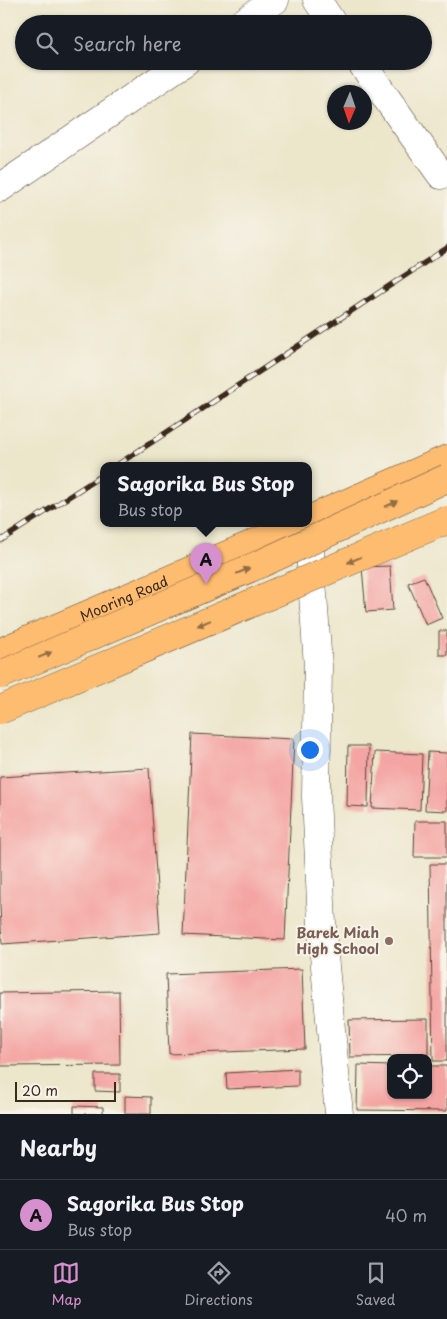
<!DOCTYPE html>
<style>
:root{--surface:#171b24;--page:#242831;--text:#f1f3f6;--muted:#9ea1a6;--line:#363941;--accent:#d690ce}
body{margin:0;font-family:"Playpen Sans",sans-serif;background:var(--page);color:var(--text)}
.controls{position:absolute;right:15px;bottom:15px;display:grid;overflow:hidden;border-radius:10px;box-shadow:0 1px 4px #0004}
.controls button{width:45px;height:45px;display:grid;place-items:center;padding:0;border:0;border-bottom:1px solid var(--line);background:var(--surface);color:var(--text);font:25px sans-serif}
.compass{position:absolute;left:327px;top:85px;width:45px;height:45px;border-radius:50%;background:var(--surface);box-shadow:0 1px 4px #0004;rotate:182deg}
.scale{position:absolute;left:15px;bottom:12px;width:101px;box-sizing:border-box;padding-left:5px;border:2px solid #3b2a1e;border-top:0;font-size:14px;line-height:18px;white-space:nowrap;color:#3b2a1e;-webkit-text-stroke:4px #f7f3e8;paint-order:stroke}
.you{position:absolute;left:309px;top:749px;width:18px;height:18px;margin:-12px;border:4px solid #fff;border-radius:50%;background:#1a73e8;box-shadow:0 0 0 8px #1a73e833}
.badge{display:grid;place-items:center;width:32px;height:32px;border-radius:50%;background:var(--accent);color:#111;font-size:16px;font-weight:700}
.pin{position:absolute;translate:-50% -41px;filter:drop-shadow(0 1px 2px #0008)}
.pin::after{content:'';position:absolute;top:26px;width:18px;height:15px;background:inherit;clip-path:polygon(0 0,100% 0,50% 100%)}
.popup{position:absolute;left:100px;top:462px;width:212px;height:65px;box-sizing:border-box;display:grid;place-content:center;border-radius:10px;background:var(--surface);filter:drop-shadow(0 1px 4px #0005);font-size:16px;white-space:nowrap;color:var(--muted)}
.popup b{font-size:19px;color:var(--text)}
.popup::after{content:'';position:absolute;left:50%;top:100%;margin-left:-10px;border:10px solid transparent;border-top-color:var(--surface)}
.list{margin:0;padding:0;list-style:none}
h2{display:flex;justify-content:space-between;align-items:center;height:65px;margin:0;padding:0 20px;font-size:21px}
h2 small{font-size:16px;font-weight:400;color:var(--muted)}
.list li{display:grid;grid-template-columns:32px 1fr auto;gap:15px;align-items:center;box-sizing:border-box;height:70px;padding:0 20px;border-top:1px solid var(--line)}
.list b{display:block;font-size:19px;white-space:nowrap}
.list p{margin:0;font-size:16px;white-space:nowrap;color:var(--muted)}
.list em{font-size:16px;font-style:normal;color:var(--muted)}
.icon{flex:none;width:28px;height:28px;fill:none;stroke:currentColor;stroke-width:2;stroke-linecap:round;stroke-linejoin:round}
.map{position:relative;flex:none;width:447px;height:1114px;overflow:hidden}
.search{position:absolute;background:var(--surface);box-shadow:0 1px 4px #0004;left:15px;right:15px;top:15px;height:55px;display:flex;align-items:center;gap:12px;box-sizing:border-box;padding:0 18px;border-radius:28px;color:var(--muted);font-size:19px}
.sheet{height:135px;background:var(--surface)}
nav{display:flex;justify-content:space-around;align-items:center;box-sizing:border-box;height:70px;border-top:1px solid var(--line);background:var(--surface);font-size:14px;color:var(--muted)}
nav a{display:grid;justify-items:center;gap:2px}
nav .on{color:var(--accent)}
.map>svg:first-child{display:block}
</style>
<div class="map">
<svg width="447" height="1114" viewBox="0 0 447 1114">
<rect width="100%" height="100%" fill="#f7f3e8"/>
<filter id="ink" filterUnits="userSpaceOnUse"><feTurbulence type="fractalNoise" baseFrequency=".02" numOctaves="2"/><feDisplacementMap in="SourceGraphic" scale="10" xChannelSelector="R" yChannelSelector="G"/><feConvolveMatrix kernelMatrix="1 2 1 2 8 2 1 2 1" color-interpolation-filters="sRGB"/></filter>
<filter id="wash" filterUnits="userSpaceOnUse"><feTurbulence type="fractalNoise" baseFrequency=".0096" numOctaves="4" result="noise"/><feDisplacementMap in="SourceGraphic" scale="20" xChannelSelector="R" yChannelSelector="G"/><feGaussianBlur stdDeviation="1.12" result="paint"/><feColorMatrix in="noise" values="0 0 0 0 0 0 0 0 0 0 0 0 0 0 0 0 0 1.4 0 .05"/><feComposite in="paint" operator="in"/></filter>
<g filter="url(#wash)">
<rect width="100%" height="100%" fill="#ece6cb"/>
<g id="blocks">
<g fill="#f4a5a3">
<path d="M 390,566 L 393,610 L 366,612 L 362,567 Z"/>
<path d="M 424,577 L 442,618 L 426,625 L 408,583 Z"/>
<rect x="439" y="631" width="8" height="24"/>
<path d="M 192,734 L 294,739 L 285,940 L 183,935 Z"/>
<path d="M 348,746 L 369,746 L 368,807 L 347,806 Z"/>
<path d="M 375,752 L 422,754 L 420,810 L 372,808 Z"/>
<path d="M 428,752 L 447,753 L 447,811 L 425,810 Z"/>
<path d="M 149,768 L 160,933 L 2,944 L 0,908 L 0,777 Z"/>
<path d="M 415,821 L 447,821 L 447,857 L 414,857 Z"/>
<path d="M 430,864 L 447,864 L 447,1061 L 433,1061 Z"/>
<path d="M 302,969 L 305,1049 L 169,1054 L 166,974 Z"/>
<path d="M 119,991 L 120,1065 L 0,1066 L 0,993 Z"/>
<path d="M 428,1019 L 428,1056 L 350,1057 L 349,1020 Z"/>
<path d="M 358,1065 L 391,1066 L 391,1095 L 428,1095 L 428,1066 L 447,1066 L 447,1111 L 357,1110 Z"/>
<path d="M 298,1069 L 298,1086 L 227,1089 L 226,1073 Z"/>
<path d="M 95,1074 L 120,1074 L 120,1092 L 95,1091 Z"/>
<path d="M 125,1096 L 151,1097 L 151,1114 L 125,1114 Z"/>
<path d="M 74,1106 L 103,1107 L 103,1114 L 74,1114 Z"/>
</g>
</g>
</g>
<g filter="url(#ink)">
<use href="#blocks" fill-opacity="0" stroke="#564638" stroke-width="1"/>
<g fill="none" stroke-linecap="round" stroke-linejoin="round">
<defs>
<g id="minor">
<path d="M 317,0 L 333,24"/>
<path d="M 241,24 L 275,0"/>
<path d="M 360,61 L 441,175"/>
<path d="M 0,188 L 186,61"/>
<path d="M 308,523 L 318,666 L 316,797 L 323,945 L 339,1114"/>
</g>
<g id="highway">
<path d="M 308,520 L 447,459"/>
<path id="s1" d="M 0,652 L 302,523"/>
</g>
</defs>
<use href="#minor" stroke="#564638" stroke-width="29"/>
<use href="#highway" stroke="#564638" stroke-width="29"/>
<use href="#minor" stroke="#fff" stroke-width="28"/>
<use href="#highway" stroke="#fdbc70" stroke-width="28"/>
<defs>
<g id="rail">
<path d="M 117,465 L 447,248"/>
<path d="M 0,541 L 104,474"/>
</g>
</defs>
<use href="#rail" stroke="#3b2a1e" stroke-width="5.5"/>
<use href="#rail" stroke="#f7f3e8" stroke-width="4" stroke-dasharray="11" stroke-linecap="butt"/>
<defs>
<g id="highway-bridge">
<path d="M 0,675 L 260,564 L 447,478"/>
<path d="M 0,710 L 447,520"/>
</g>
</defs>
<use href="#highway-bridge" stroke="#564638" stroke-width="29" stroke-linecap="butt"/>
<use href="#highway-bridge" stroke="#fdbc70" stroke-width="28"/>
</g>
<defs><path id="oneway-solid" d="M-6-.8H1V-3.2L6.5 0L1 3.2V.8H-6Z" transform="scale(1.25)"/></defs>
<g fill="#926c43">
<use href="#oneway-solid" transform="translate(391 504) rotate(-25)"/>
<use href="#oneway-solid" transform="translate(354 560) rotate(157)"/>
<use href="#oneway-solid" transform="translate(243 571) rotate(-23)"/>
<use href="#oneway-solid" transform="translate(204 623) rotate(157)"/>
<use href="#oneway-solid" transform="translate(45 655) rotate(-23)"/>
</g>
</g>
<circle fill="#8d6e63" stroke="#f7f3e8" stroke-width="2" cx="389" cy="941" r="5"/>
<g text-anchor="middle" stroke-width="4" stroke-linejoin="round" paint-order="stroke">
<g font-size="14" fill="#3b2a1e" stroke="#f7f3e8">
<text dy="5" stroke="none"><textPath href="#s1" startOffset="135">Mooring Road</textPath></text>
</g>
<g font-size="14" font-weight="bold" fill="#785e54" stroke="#f7f3e8" text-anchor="end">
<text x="379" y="938">Barek Miah<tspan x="379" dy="16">High School</tspan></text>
</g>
</g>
</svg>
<div class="controls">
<button><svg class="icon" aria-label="locate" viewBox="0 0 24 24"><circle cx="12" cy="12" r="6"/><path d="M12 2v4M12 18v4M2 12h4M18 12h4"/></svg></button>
</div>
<svg class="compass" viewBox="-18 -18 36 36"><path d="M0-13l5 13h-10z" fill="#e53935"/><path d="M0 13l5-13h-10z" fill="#9ea1a6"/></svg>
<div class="scale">20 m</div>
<div class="you"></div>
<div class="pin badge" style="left:206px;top:584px">A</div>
<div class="popup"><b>Sagorika Bus Stop</b>Bus stop</div>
<div class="search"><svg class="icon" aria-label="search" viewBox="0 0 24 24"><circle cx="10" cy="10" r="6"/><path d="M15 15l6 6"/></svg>Search here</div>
</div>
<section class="sheet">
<h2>Nearby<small></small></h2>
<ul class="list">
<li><span class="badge">A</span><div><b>Sagorika Bus Stop</b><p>Bus stop</p></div><em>40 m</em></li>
</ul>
</section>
<nav>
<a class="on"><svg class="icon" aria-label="map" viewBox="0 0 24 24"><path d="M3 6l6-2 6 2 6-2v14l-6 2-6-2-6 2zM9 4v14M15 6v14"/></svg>Map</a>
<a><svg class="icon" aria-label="directions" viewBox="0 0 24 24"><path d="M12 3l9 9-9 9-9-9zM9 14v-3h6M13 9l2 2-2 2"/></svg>Directions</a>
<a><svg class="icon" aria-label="saved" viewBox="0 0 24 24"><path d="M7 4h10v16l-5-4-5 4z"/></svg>Saved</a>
</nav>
